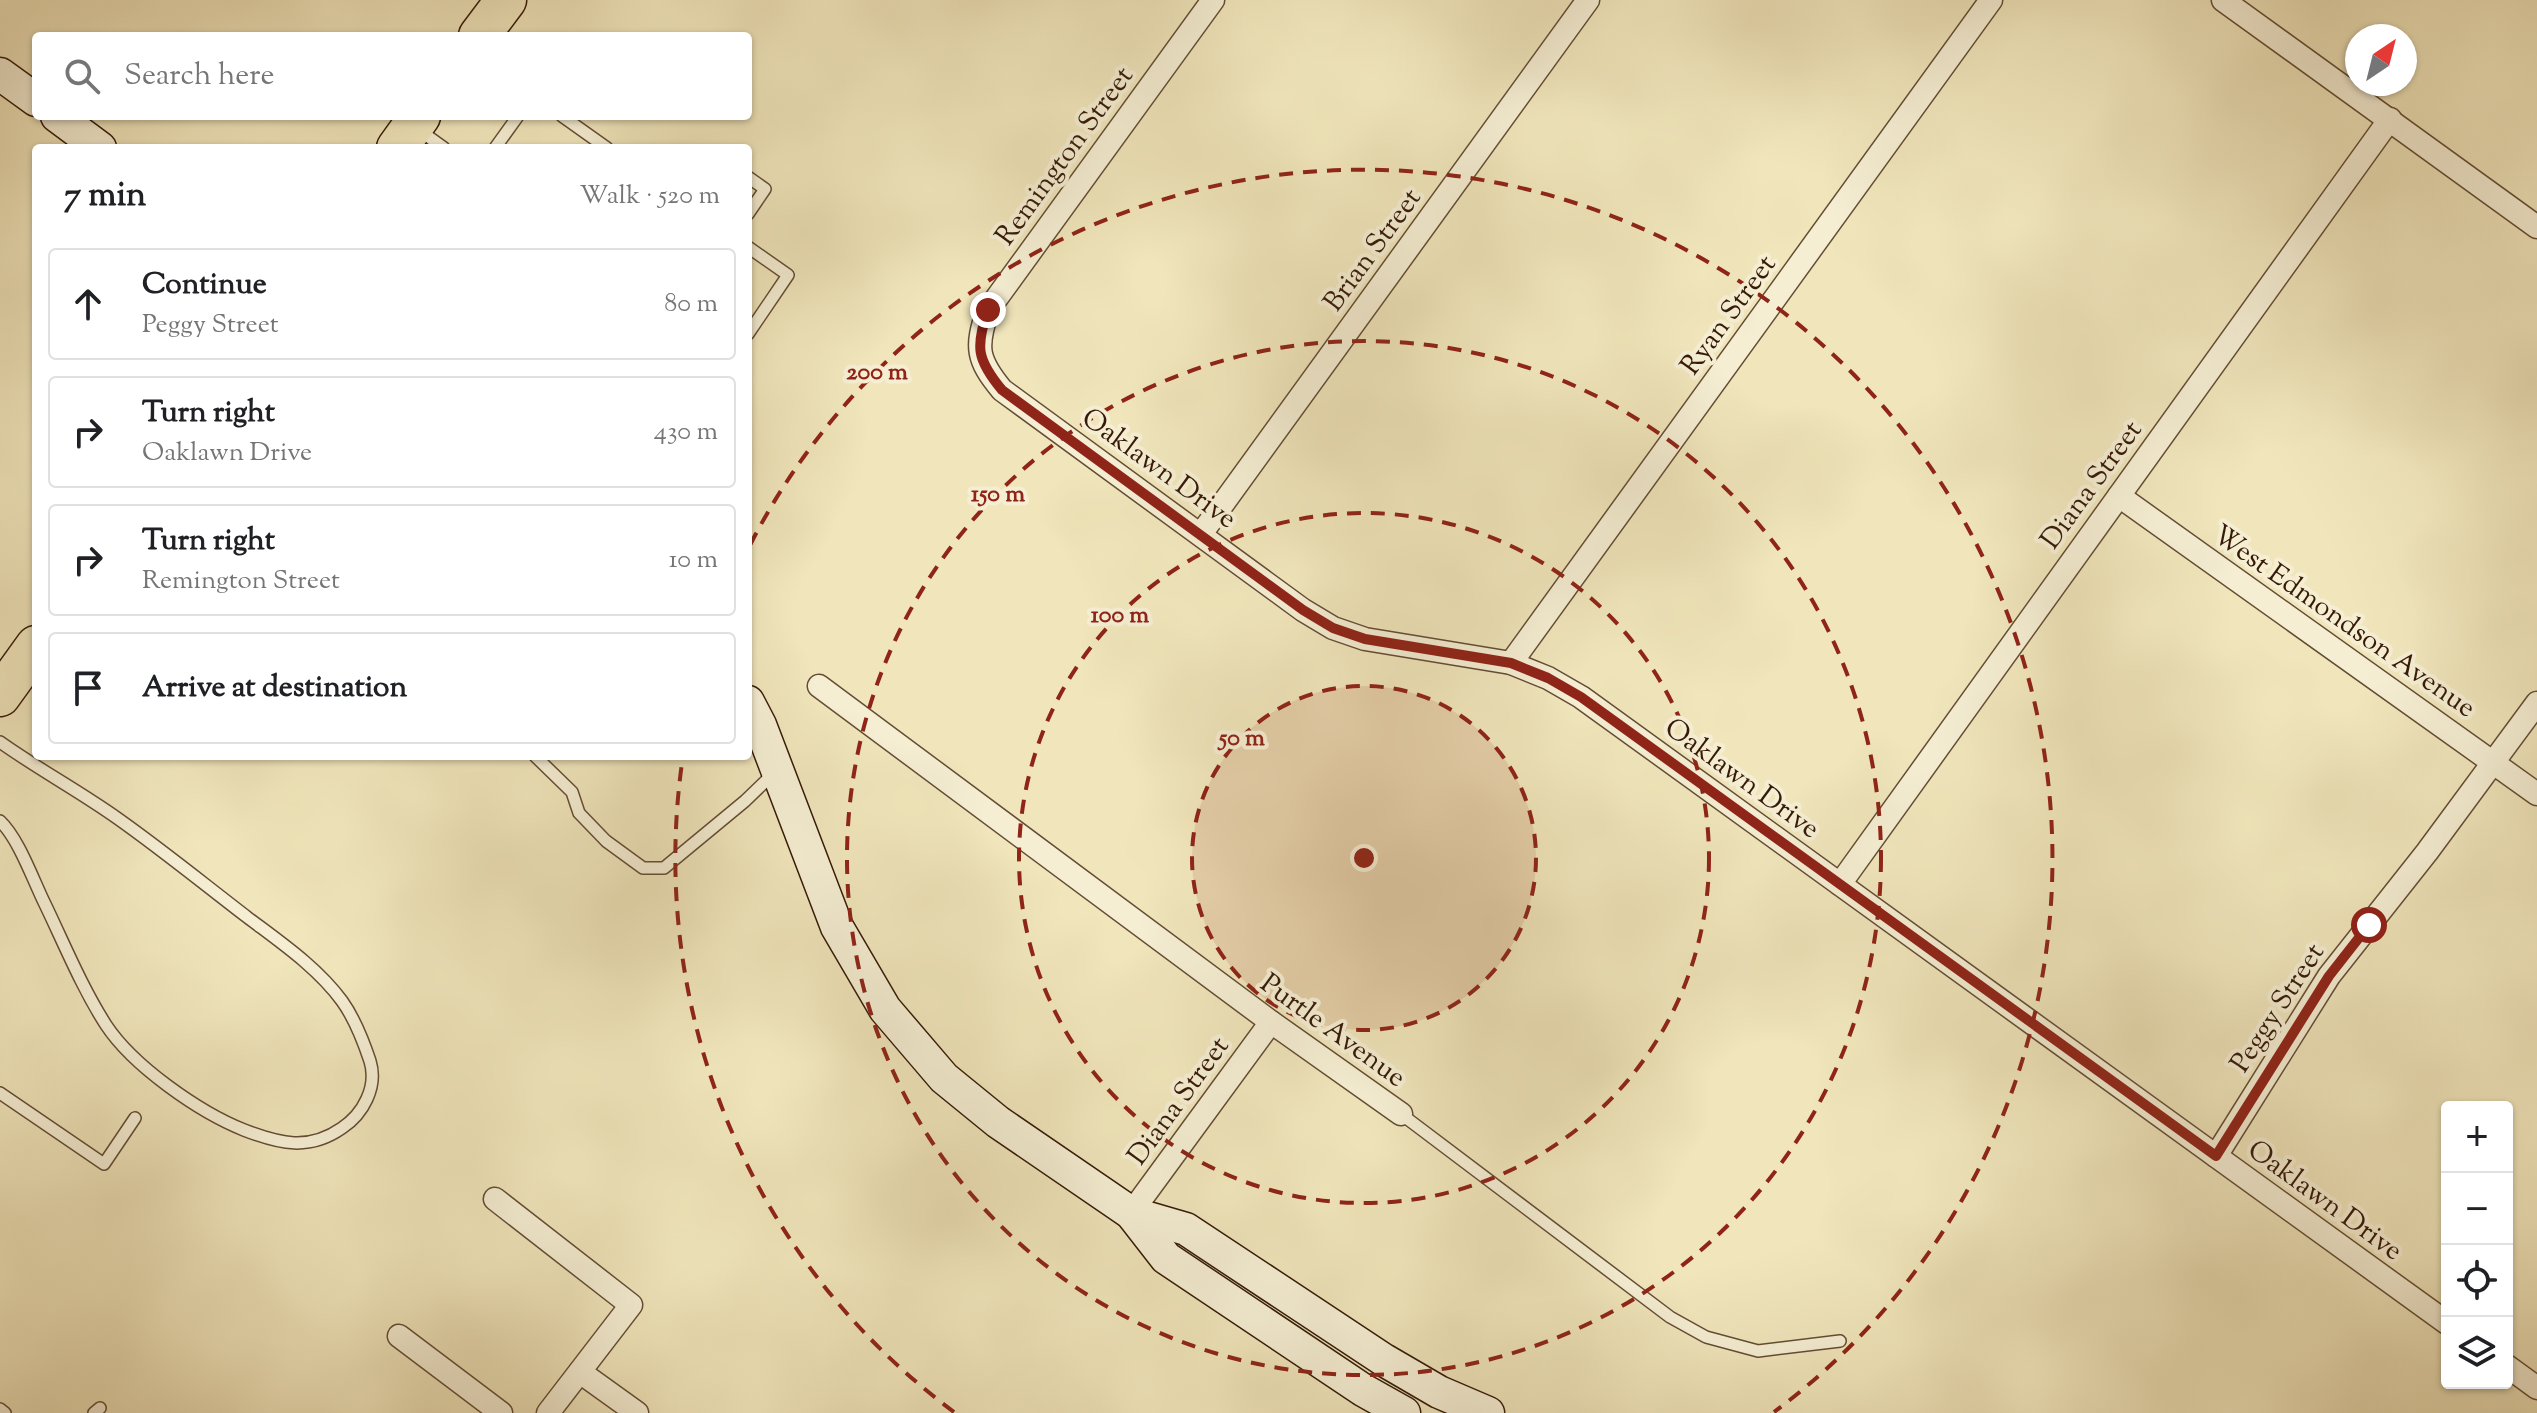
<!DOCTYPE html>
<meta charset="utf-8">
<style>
:root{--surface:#fff;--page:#f6f6f6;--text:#202124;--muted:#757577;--line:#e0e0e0}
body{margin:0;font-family:"Sorts Mill Goudy",serif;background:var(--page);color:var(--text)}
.controls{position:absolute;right:24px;bottom:24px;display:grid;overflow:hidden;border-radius:8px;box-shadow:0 2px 6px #0004}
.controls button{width:72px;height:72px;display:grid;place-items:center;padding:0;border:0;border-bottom:2px solid var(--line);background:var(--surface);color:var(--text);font:40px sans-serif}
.compass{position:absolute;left:2345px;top:24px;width:72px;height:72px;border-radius:50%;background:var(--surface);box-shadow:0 2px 6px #0004;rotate:35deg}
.stop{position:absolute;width:24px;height:24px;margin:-18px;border:6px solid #8f2418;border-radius:50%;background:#fff}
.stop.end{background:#8f2418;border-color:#fff;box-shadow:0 2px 8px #0008}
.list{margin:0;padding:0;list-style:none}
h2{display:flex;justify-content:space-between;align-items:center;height:104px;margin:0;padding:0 32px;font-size:34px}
h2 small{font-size:26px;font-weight:400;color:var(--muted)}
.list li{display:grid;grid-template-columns:52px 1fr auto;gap:24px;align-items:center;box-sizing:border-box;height:112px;margin:0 16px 16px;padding:0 16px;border:2px solid var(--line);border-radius:8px}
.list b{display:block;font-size:30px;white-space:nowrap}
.list p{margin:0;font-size:26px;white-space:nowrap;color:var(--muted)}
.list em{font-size:26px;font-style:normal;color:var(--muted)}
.icon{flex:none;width:44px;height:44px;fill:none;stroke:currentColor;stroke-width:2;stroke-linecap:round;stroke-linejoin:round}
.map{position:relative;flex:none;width:2537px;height:1413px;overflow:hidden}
.search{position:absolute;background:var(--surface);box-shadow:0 2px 6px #0004;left:32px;top:32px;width:720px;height:88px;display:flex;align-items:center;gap:20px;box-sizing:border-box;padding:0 28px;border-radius:8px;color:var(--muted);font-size:30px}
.panel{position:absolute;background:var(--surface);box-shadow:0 2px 6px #0004;left:32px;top:144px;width:720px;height:616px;border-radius:8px}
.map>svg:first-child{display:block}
</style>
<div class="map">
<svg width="2537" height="1413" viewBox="0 0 2537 1413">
<rect width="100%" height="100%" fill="#f0e5bb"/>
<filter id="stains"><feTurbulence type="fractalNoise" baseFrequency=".0025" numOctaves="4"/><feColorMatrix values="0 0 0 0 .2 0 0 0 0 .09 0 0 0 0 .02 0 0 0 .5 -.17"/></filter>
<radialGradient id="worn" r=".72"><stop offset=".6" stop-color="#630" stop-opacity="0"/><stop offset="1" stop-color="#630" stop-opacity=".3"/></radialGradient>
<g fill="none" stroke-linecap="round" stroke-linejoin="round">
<defs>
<g id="lane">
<path d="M 562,116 L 607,148"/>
<path d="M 419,130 L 444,148"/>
<path d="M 495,148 L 518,116"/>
<path d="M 748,177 L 765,189 L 748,214"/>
<path d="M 748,247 L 788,275 L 748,334"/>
<path d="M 0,742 C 38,769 79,791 117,818 C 161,849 204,884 247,917 C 280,942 317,967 342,1001 C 355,1019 363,1040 370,1061 C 378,1087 363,1114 342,1128 C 309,1151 280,1144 244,1130 C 199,1112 133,1066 106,1025 C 81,986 63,941 43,900 C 32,877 18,838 0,821"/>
<path d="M 535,756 L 572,792 L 579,813 L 606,841 L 643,868 L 664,868 L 745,801 L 774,773"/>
<path d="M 0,1093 L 104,1164 L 135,1118"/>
<path d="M 1401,1114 L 1670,1317 L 1706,1337 L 1758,1351 L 1840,1341"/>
<path d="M 0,1409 L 5,1413"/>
<path d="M 94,1413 L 100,1408"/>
</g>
<g id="street">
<path d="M 1213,0 L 988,310 C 975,347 977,360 1002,390 L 1303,610 L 1333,628 L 1365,639 L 1511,663 L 1548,678 L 1581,697 L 2447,1323"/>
<path d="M 2223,0 L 2537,227"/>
<path d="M 2119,496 L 2537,794"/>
<path d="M 1201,534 L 1588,0"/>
<path d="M 1511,663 L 1991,0"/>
<path d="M 819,686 L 1271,1022 L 1401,1114"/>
<path d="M 1840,884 L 2390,119"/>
<path d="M 2216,1156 L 2329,976 L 2427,852 L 2537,703"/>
<path d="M 495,1199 L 631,1305 L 548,1413"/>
<path d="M 1131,1213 L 1271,1022"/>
<path d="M 399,1336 L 501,1413"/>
<path d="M 2507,1366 L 2537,1388"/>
<path d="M 580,1372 L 637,1413"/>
</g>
<g id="secondary">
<path d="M 0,74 L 36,100"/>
<path d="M 57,116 L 100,148"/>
<path d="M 748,702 L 760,725 L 837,927 L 885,1009 L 944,1078 L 998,1122 L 1131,1213 L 1166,1258 L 1363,1390 L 1404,1413"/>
<path d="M 1131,1213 L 1186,1229 L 1384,1360 L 1439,1392 L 1488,1413"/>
</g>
<g id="highway">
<path d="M 479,36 L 506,0"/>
<path d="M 397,148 L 420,116"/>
<path d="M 0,696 L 36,646"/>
</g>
</defs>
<use href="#lane" stroke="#644d34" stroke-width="14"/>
<use href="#street" stroke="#644d34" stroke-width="25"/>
<use href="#secondary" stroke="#351a07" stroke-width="35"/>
<use href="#highway" stroke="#351a07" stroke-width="43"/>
<use href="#lane" stroke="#f5eed3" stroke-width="11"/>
<use href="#street" stroke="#f5eed3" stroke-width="22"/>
<use href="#secondary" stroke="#f5eed3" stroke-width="32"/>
<use href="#highway" stroke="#f0e5bb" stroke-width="40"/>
</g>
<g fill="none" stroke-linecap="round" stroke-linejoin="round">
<path stroke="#8f2418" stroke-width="10" d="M 988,310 C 975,347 977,360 1002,390 L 1303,610 L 1333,628 L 1365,639 L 1511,663 L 1548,678 L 1581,697 L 2216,1156 L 2329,976 L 2369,925"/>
</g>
<circle cx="1364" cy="858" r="172" fill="#8f2418" fill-opacity=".12"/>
<g fill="none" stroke="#8f2418" stroke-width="4" stroke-dasharray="14 10">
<circle cx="1364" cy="858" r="172"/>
<circle cx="1364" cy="858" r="345"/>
<circle cx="1364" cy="858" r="517"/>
<path d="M954 1412A689 689 0 0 1 683 756M750 545A689 689 0 1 1 1774 1412"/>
</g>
<g text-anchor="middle" stroke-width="8" stroke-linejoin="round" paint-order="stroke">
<g font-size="28" fill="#351a07" stroke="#f5eed3">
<text transform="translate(1063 155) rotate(-54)" y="10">Remington Street</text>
<text transform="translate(1371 249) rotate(-54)" y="10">Brian Street</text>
<text transform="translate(1727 314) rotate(-54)" y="10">Ryan Street</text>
<text transform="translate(1160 467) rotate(36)" y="10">Oaklawn Drive</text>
<text transform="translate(2090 484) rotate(-54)" y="10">Diana Street</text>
<text transform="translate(2345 620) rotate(35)" y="10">West Edmondson Avenue</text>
<text transform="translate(1743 777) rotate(36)" y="10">Oaklawn Drive</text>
<text transform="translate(2276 1007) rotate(-57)" y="10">Peggy Street</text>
<text transform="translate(1334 1029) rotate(36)" y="10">Purtle Avenue</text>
<text transform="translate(1177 1100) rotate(-54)" y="10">Diana Street</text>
<text transform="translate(2326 1199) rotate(36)" y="10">Oaklawn Drive</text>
</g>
</g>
<circle cx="1364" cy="858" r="12" fill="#8f2418" stroke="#f5eed3" stroke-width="4"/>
<g font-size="24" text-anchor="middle" font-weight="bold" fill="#8f2418" stroke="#f5eed3" stroke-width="8" stroke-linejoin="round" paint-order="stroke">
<text x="877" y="379">200 m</text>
<text x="998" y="501">150 m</text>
<text x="1120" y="622">100 m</text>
<text x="1242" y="745">50 m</text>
</g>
<rect width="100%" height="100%" filter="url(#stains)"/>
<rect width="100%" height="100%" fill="url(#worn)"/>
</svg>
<div class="controls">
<button>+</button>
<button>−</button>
<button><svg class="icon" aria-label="locate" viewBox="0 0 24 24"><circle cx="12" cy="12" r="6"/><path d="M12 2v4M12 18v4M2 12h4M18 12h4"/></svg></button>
<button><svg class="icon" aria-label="layers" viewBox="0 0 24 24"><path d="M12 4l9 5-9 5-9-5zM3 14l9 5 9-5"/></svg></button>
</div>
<svg class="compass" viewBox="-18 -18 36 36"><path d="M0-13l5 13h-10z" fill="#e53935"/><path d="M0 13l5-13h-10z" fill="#757577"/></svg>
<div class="stop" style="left:2369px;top:925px"></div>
<div class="stop end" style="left:988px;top:310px"></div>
<div class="search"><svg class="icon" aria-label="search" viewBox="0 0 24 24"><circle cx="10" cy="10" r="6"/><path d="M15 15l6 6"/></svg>Search here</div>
<section class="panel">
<h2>7 min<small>Walk · 520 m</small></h2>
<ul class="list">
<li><svg class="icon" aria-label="ahead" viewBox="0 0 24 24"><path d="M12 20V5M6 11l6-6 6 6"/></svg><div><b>Continue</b><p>Peggy Street</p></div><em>80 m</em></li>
<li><svg class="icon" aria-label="right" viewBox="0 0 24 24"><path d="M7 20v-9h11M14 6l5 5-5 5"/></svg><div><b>Turn right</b><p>Oaklawn Drive</p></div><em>430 m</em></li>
<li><svg class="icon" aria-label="right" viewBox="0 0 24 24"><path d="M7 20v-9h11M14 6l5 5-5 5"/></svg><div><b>Turn right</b><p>Remington Street</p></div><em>10 m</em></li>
<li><svg class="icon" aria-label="arrive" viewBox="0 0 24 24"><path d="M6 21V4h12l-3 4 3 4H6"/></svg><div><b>Arrive at destination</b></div></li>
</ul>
</section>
</div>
